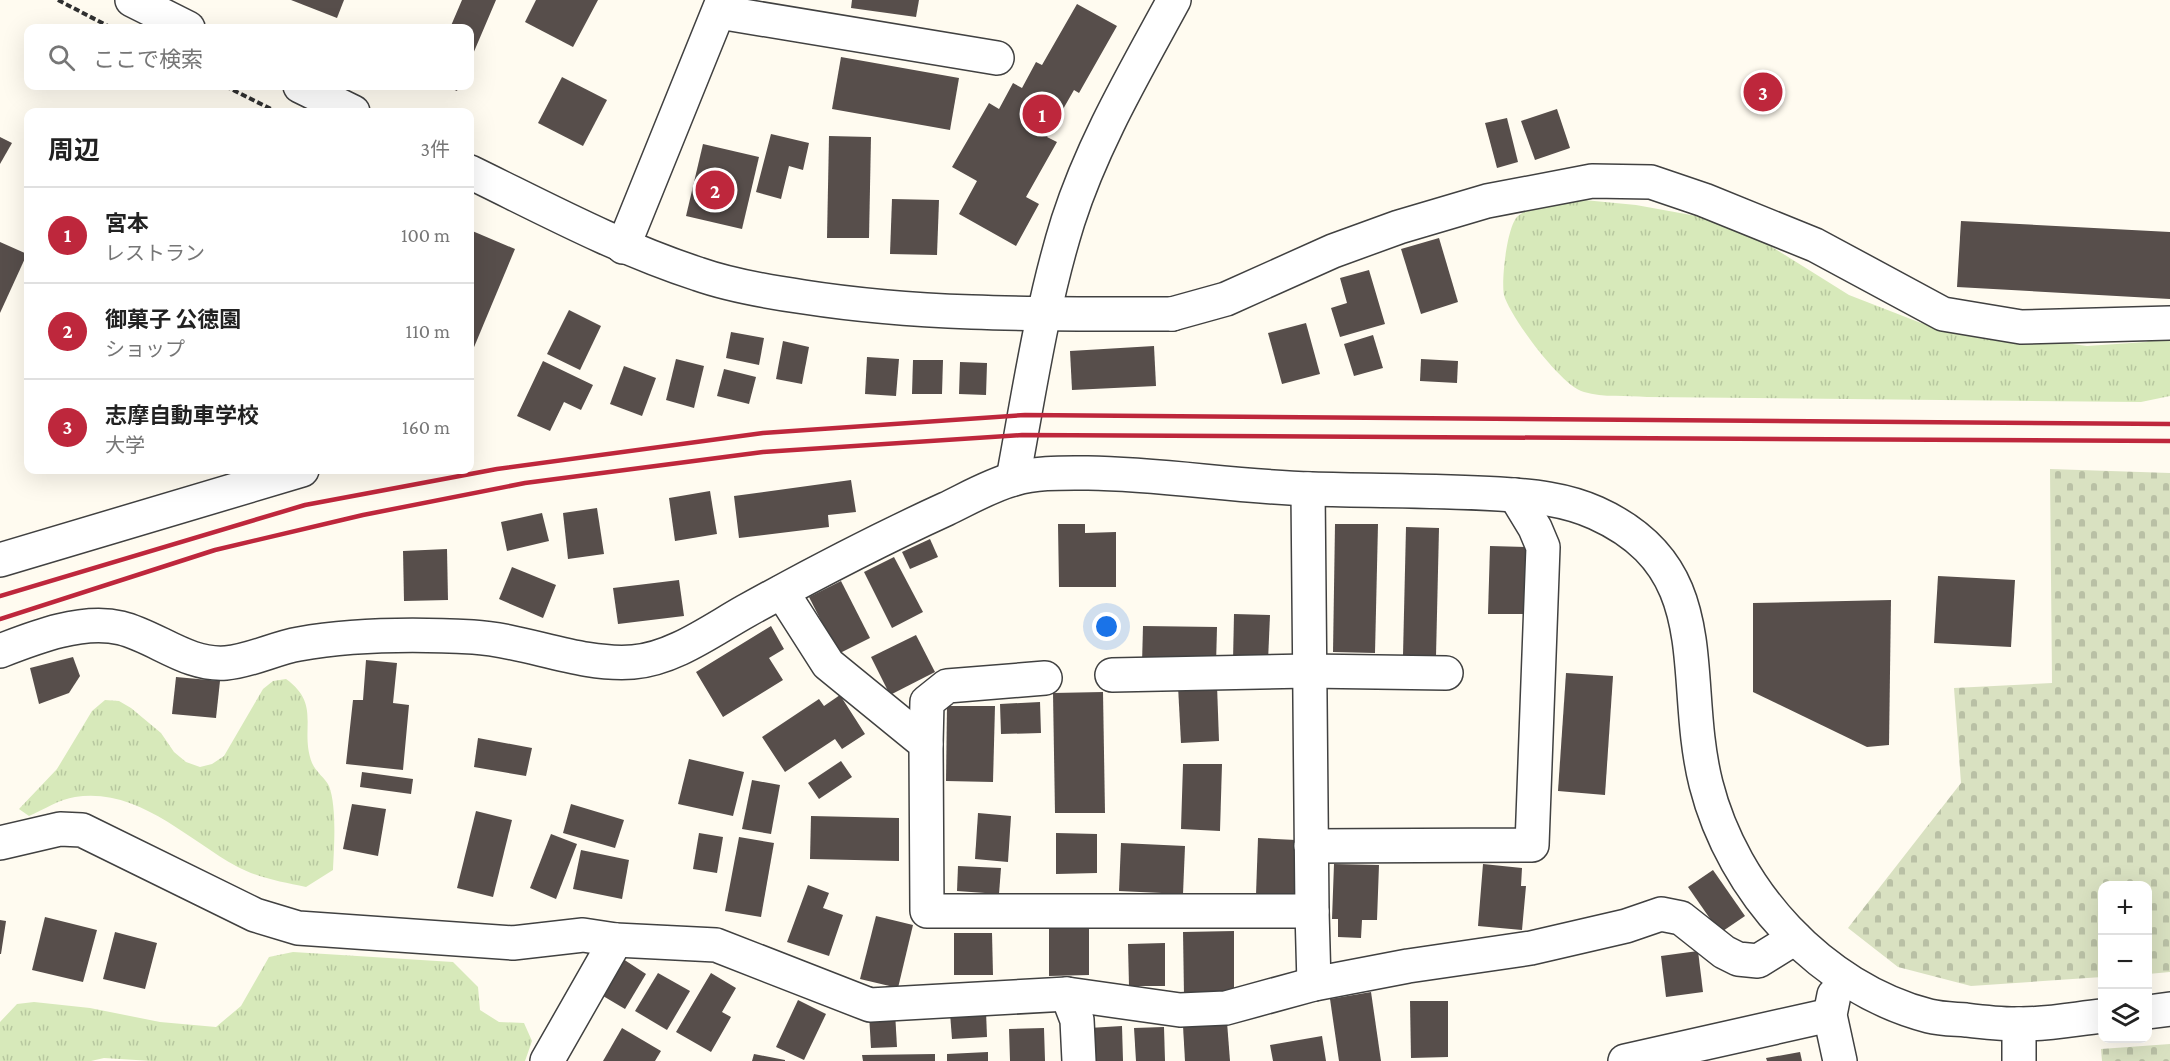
<!DOCTYPE html>
<html lang="ja">
<meta charset="utf-8">
<style>
:root{--surface:#fff;--page:#f2f2f2;--text:#222;--muted:#767676;--line:#e0e0e0;--accent:#be273c}
body{margin:0;font-family:"Crimson Pro","Noto Sans JP",serif;background:var(--page);color:var(--text)}
.controls{position:absolute;right:18px;bottom:18px;display:grid;overflow:hidden;border-radius:12px;box-shadow:0 6px 24px #0002}
.controls button{width:54px;height:54px;display:grid;place-items:center;padding:0;border:0;border-bottom:2px solid var(--line);background:var(--surface);color:var(--text);font:30px sans-serif}
.you{position:absolute;left:1107px;top:627px;width:21px;height:21px;margin:-15px;border:4px solid #fff;border-radius:50%;background:#1a73e8;box-shadow:0 0 0 9px #1a73e833}
.badge{display:grid;place-items:center;width:39px;height:39px;border-radius:50%;background:var(--accent);color:#fff;font-size:20px;font-weight:700}
.pin{position:absolute;translate:-50% -50%;border:3px solid #fff;box-shadow:0 2px 6px #0006}
.list{margin:0;padding:0;list-style:none}
h2{display:flex;justify-content:space-between;align-items:center;height:78px;margin:0;padding:0 24px;font-size:26px}
h2 small{font-size:20px;font-weight:400;color:var(--muted)}
.list li{display:grid;grid-template-columns:39px 1fr auto;gap:18px;align-items:center;box-sizing:border-box;height:96px;padding:0 24px;border-top:2px solid var(--line)}
.list b{display:block;font-size:22px;white-space:nowrap}
.list p{margin:0;font-size:20px;white-space:nowrap;color:var(--muted)}
.list em{font-size:20px;font-style:normal;color:var(--muted)}
.icon{flex:none;width:33px;height:33px;fill:none;stroke:currentColor;stroke-width:2;stroke-linecap:round;stroke-linejoin:round}
.map{position:relative;flex:none;width:2170px;height:1061px;overflow:hidden}
.search{position:absolute;background:var(--surface);box-shadow:0 6px 24px #0002;left:24px;top:24px;width:450px;height:66px;display:flex;align-items:center;gap:15px;box-sizing:border-box;padding:0 21px;border-radius:12px;color:var(--muted);font-size:22px}
.panel{position:absolute;background:var(--surface);box-shadow:0 6px 24px #0002;left:24px;top:108px;width:450px;height:366px;border-radius:12px}
.map>svg:first-child{display:block}
</style>
<div class="map">
<svg width="2170" height="1061" viewBox="0 0 2170 1061">
<defs>
<pattern id="grass-tufts" width="24" height="20" patternUnits="userSpaceOnUse" patternTransform="scale(1.5)"><rect width="24" height="20" fill="#d7e9ba"/><path d="M3 7l-1-3M5 7V3M7 7l1-3M15 17l-1-3M17 17v-4M19 17l1-3" fill="none" stroke="#b7c79f"/></pattern>
<pattern id="cemetery-stones" width="16" height="16" patternUnits="userSpaceOnUse" patternTransform="scale(1.5)"><rect width="16" height="16" fill="#d9e1c1"/><path d="M2 7V4a2 2 0 0 1 4 0v3zM10 15v-3a2 2 0 0 1 4 0v3z" fill="#b9c0a5"/></pattern>
</defs>
<rect width="100%" height="100%" fill="#fffbf0"/>
<g fill="url(#grass-tufts)">
<path d="M 1584,200 L 1636,205 L 1702,217 L 1753,235 L 1849,295 L 1921,323 L 2087,346 L 2146,342 L 2170,331 L 2170,396 L 2141,402 L 1647,397 C 1627,395 1603,398 1584,392 C 1562,387 1510,317 1504,295 C 1501,281 1507,225 1518,216 C 1536,202 1563,202 1584,200 Z"/>
<path d="M 286,679 C 322,705 299,729 312,763 C 316,772 325,778 329,786 C 337,807 334,848 333,870 L 306,887 C 282,882 258,878 236,866 C 187,839 137,787 75,797 C 60,799 43,810 29,816 L 19,809 L 57,769 L 92,711 L 105,700 L 119,701 L 131,708 L 161,733 L 174,752 L 186,762 L 200,767 L 212,764 L 224,756 L 263,689 L 273,681 Z"/>
<path d="M 293,952 L 453,962 L 478,987 L 480,1010 L 499,1022 L 524,1023 L 532,1041 L 525,1061 L 152,1061 L 104,1058 L 91,1061 L 0,1061 L 0,1022 L 17,1004 L 34,1002 L 90,1008 L 160,1022 L 216,1027 L 241,1006 L 269,957 Z"/>
</g>
<g fill="url(#cemetery-stones)">
<path d="M 2050,469 L 2170,473 L 2170,972 L 2148,974 L 2148,886 L 2102,886 L 2102,977 L 1971,986 L 1898,967 L 1848,928 L 1961,783 L 1954,688 L 2052,683 Z"/>
<path d="M 2170,1044 L 2170,1061 L 2102,1061 L 2101,1049 Z"/>
</g>
<g fill="#574e4b">
<path d="M 291,0 L 344,0 L 337,18 Z"/>
<path d="M 462,0 L 496,0 L 470,61 L 470,28 L 450,28 Z"/>
<path d="M 536,0 L 598,0 L 573,47 L 525,22 Z"/>
<path d="M 852,0 L 919,0 L 916,17 L 851,8 Z"/>
<path d="M 1077,4 L 1117,26 L 1079,93 L 1074,90 L 1047,137 L 1057,142 L 1026,197 L 1039,204 L 1016,246 L 959,214 L 977,181 L 952,167 L 989,103 L 999,109 L 1013,83 L 1022,88 L 1036,62 L 1042,65 Z"/>
<path d="M 841,57 L 959,78 L 950,130 L 832,109 Z"/>
<path d="M 562,77 L 607,100 L 583,146 L 538,123 Z"/>
<path d="M 445,86 L 459,86 L 457,91 Z"/>
<path d="M 1557,109 L 1570,148 L 1535,160 L 1521,121 Z"/>
<path d="M 1507,118 L 1518,162 L 1497,168 L 1485,123 Z"/>
<path d="M 771,134 L 809,143 L 803,170 L 789,166 L 781,199 L 756,192 Z"/>
<path d="M 829,136 L 871,137 L 869,238 L 827,238 Z"/>
<path d="M 0,137 L 12,143 L 0,164 Z"/>
<path d="M 703,144 L 759,157 L 742,229 L 686,216 Z"/>
<path d="M 892,199 L 939,200 L 937,255 L 890,254 Z"/>
<path d="M 1961,221 L 2170,232 L 2170,299 L 1957,287 Z"/>
<path d="M 470,230 L 515,249 L 472,352 L 470,352 Z"/>
<path d="M 1439,238 L 1458,302 L 1421,314 L 1401,249 Z"/>
<path d="M 0,242 L 27,254 L 0,313 Z"/>
<path d="M 1369,270 L 1385,324 L 1340,337 L 1331,308 L 1347,303 L 1340,278 Z"/>
<path d="M 569,310 L 601,326 L 580,370 L 547,354 Z"/>
<path d="M 1306,323 L 1320,374 L 1282,384 L 1268,333 Z"/>
<path d="M 731,332 L 764,338 L 759,365 L 726,358 Z"/>
<path d="M 1373,335 L 1383,368 L 1354,376 L 1344,344 Z"/>
<path d="M 783,341 L 809,347 L 802,384 L 776,379 Z"/>
<path d="M 1154,346 L 1156,386 L 1072,390 L 1070,351 Z"/>
<path d="M 867,357 L 899,359 L 896,396 L 865,394 Z"/>
<path d="M 676,359 L 704,366 L 694,408 L 666,400 Z"/>
<path d="M 1421,359 L 1458,361 L 1457,383 L 1420,381 Z"/>
<path d="M 913,360 L 943,360 L 942,394 L 912,394 Z"/>
<path d="M 543,361 L 593,385 L 581,410 L 564,402 L 550,431 L 517,416 Z"/>
<path d="M 960,362 L 987,363 L 986,395 L 959,394 Z"/>
<path d="M 624,366 L 656,378 L 642,416 L 610,404 Z"/>
<path d="M 724,369 L 756,377 L 749,404 L 717,396 Z"/>
<path d="M 851,480 L 856,512 L 828,515 L 829,527 L 739,538 L 734,496 Z"/>
<path d="M 710,491 L 717,534 L 675,541 L 669,498 Z"/>
<path d="M 597,508 L 604,554 L 568,559 L 563,513 Z"/>
<path d="M 542,513 L 549,541 L 507,551 L 501,522 Z"/>
<path d="M 1058,524 L 1085,524 L 1085,533 L 1116,532 L 1116,587 L 1059,587 Z"/>
<path d="M 1335,524 L 1378,524 L 1375,653 L 1333,652 Z"/>
<path d="M 1406,527 L 1439,528 L 1436,656 L 1403,655 Z"/>
<path d="M 930,539 L 938,557 L 910,569 L 902,552 Z"/>
<path d="M 1490,546 L 1527,547 L 1525,614 L 1488,614 Z"/>
<path d="M 447,549 L 448,600 L 404,601 L 403,551 Z"/>
<path d="M 894,557 L 923,612 L 892,628 L 864,572 Z"/>
<path d="M 512,567 L 556,585 L 543,618 L 499,599 Z"/>
<path d="M 1938,576 L 2015,580 L 2011,647 L 1934,643 Z"/>
<path d="M 679,580 L 684,616 L 618,624 L 613,588 Z"/>
<path d="M 841,581 L 870,638 L 838,654 L 809,597 Z"/>
<path d="M 1891,600 L 1889,745 L 1867,747 L 1753,692 L 1753,603 Z"/>
<path d="M 1234,614 L 1270,615 L 1268,661 L 1233,661 Z"/>
<path d="M 771,626 L 784,649 L 769,658 L 783,680 L 723,717 L 696,672 Z"/>
<path d="M 1143,626 L 1217,627 L 1216,665 L 1142,664 Z"/>
<path d="M 916,635 L 935,672 L 890,695 L 871,657 Z"/>
<path d="M 73,657 L 80,676 L 69,693 L 39,704 L 30,668 Z"/>
<path d="M 366,660 L 397,663 L 393,703 L 409,705 L 403,770 L 346,764 L 353,700 L 363,700 Z"/>
<path d="M 1566,673 L 1613,676 L 1605,795 L 1558,791 Z"/>
<path d="M 176,677 L 220,681 L 216,718 L 172,714 Z"/>
<path d="M 1217,685 L 1219,741 L 1181,743 L 1178,686 Z"/>
<path d="M 1103,692 L 1105,813 L 1055,813 L 1053,693 Z"/>
<path d="M 840,695 L 865,734 L 842,749 L 835,739 L 785,772 L 762,737 L 819,699 L 824,706 Z"/>
<path d="M 1040,702 L 1041,733 L 1001,734 L 1000,704 Z"/>
<path d="M 947,706 L 995,706 L 993,782 L 946,781 Z"/>
<path d="M 478,738 L 532,748 L 526,776 L 474,767 Z"/>
<path d="M 689,759 L 744,772 L 733,816 L 678,804 Z"/>
<path d="M 841,761 L 852,777 L 819,799 L 808,783 Z"/>
<path d="M 1183,764 L 1222,764 L 1220,831 L 1181,829 Z"/>
<path d="M 362,772 L 413,779 L 411,794 L 360,787 Z"/>
<path d="M 752,780 L 780,785 L 771,834 L 742,829 Z"/>
<path d="M 352,804 L 386,809 L 378,856 L 343,849 Z"/>
<path d="M 571,804 L 624,820 L 615,848 L 563,833 Z"/>
<path d="M 476,811 L 512,820 L 493,897 L 457,888 Z"/>
<path d="M 978,813 L 1011,816 L 1008,862 L 975,859 Z"/>
<path d="M 811,816 L 899,818 L 899,861 L 810,859 Z"/>
<path d="M 699,833 L 723,837 L 717,873 L 693,869 Z"/>
<path d="M 1056,833 L 1097,834 L 1097,873 L 1056,874 Z"/>
<path d="M 551,834 L 577,844 L 556,899 L 530,888 Z"/>
<path d="M 739,837 L 774,843 L 761,917 L 725,911 Z"/>
<path d="M 1258,838 L 1296,840 L 1294,897 L 1256,895 Z"/>
<path d="M 1121,843 L 1185,846 L 1183,894 L 1119,891 Z"/>
<path d="M 581,850 L 629,860 L 622,899 L 573,889 Z"/>
<path d="M 1334,864 L 1379,865 L 1377,920 L 1362,920 L 1361,938 L 1338,937 L 1338,919 L 1332,919 Z"/>
<path d="M 1483,864 L 1522,868 L 1521,886 L 1526,886 L 1522,930 L 1478,926 Z"/>
<path d="M 958,866 L 1001,868 L 999,894 L 957,891 Z"/>
<path d="M 1713,870 L 1745,916 L 1720,933 L 1688,887 Z"/>
<path d="M 808,885 L 829,893 L 823,908 L 843,915 L 829,956 L 787,942 Z"/>
<path d="M 876,916 L 913,925 L 898,988 L 860,979 Z"/>
<path d="M 45,917 L 97,930 L 83,982 L 32,970 Z"/>
<path d="M 0,920 L 6,921 L 1,954 L 0,954 Z"/>
<path d="M 1089,928 L 1089,975 L 1049,976 L 1049,929 Z"/>
<path d="M 1234,931 L 1234,993 L 1184,995 L 1183,932 Z"/>
<path d="M 115,932 L 157,943 L 145,989 L 103,979 Z"/>
<path d="M 954,933 L 992,933 L 993,975 L 954,975 Z"/>
<path d="M 1165,943 L 1165,986 L 1129,986 L 1128,944 Z"/>
<path d="M 1698,951 L 1703,992 L 1666,997 L 1661,956 Z"/>
<path d="M 620,957 L 646,974 L 625,1009 L 598,993 Z"/>
<path d="M 658,973 L 690,991 L 667,1030 L 635,1011 Z"/>
<path d="M 711,973 L 736,988 L 722,1012 L 731,1017 L 711,1052 L 676,1032 Z"/>
<path d="M 1371,992 L 1381,1061 L 1339,1061 L 1330,999 Z"/>
<path d="M 798,1000 L 826,1014 L 804,1060 L 776,1047 Z"/>
<path d="M 1410,1001 L 1448,1001 L 1448,1057 L 1411,1058 Z"/>
<path d="M 986,1011 L 987,1037 L 952,1039 L 950,1013 Z"/>
<path d="M 895,1012 L 897,1047 L 871,1048 L 869,1014 Z"/>
<path d="M 1227,1022 L 1230,1061 L 1185,1061 L 1183,1026 Z"/>
<path d="M 1122,1026 L 1123,1061 L 1090,1061 L 1089,1028 Z"/>
<path d="M 1164,1027 L 1165,1061 L 1136,1061 L 1134,1028 Z"/>
<path d="M 622,1028 L 661,1051 L 655,1061 L 603,1061 Z"/>
<path d="M 1044,1028 L 1045,1061 L 1010,1061 L 1009,1029 Z"/>
<path d="M 1322,1036 L 1326,1061 L 1273,1061 L 1270,1045 Z"/>
<path d="M 988,1052 L 988,1061 L 947,1061 L 947,1054 Z"/>
<path d="M 1800,1052 L 1802,1061 L 1767,1061 L 1766,1058 Z"/>
<path d="M 754,1054 L 785,1060 L 785,1061 L 752,1061 Z"/>
<path d="M 935,1054 L 935,1061 L 863,1061 L 862,1055 Z"/>
</g>
<g fill="none" stroke-linecap="round" stroke-linejoin="round">
<defs>
<g id="minor">
<path d="M 719,12 L 997,58"/>
<path d="M 623,247 L 723,0"/>
<path d="M 1172,314 L 1226,299 L 1333,251 L 1399,227 L 1487,201 L 1592,181 L 1651,182 L 1704,200 L 1815,245 L 1943,314 L 2021,327 L 2170,323"/>
<path d="M 1013,479 C 1029,393 1042,304 1068,221 C 1093,143 1135,72 1174,0"/>
<path d="M 1308,489 L 1312,911"/>
<path d="M 0,560 L 302,470"/>
<path d="M 782,592 L 828,664 L 926,744 L 927,911 L 1312,911 L 1314,984"/>
<path d="M 0,651 C 36,637 82,619 121,628 C 157,637 187,666 226,663 C 251,661 275,648 299,644 C 355,634 416,634 473,637 C 526,640 579,666 633,662 C 673,659 712,630 746,611 C 811,575 878,540 946,509 C 967,499 991,485 1014,479 C 1037,472 1064,473 1088,473 C 1163,474 1237,487 1312,489 C 1374,491 1437,490 1499,494 C 1532,496 1565,499 1596,513 C 1720,569 1679,677 1706,784 C 1733,891 1821,988 1929,1016 C 1941,1019 1954,1019 1966,1020 C 1982,1022 1999,1024 2016,1024 C 2044,1025 2074,1019 2102,1016"/>
<path d="M 1112,675 L 1308,671 L 1446,673"/>
<path d="M 926,744 L 927,702 L 947,686 L 1045,678"/>
<path d="M 0,843 L 60,829 L 82,830 L 255,915 L 298,928 L 513,943 L 583,935 L 616,940 L 716,945 L 870,1005 L 1067,994 L 1180,1010 L 1226,1008 L 1314,984 L 1408,966 L 1531,948 L 1626,926 L 1661,914 L 1681,918 L 1724,952 L 1738,959 L 1758,961 L 1795,938"/>
<path d="M 1311,846 L 1532,845 L 1543,547 L 1535,528 L 1515,495"/>
<path d="M 1067,994 L 1077,1020 L 1079,1061"/>
<path d="M 1834,995 L 1830,1015 L 1840,1061"/>
<path d="M 2148,1012 L 2170,1009"/>
<path d="M 547,1061 L 616,940"/>
<path d="M 1625,1061 L 1830,1015"/>
<path d="M 2019,1061 L 2019,1024"/>
</g>
<g id="tertiary">
<path d="M 132,0 L 188,28"/>
<path d="M 300,86 L 353,112"/>
<path d="M 470,172 C 544,208 618,248 698,274 C 732,286 769,292 804,297 C 926,316 1049,314 1172,314"/>
</g>
</defs>
<use href="#minor" stroke="#414141" stroke-width="36"/>
<use href="#tertiary" stroke="#414141" stroke-width="36"/>
<g stroke="#303030" stroke-width="4" stroke-dasharray="6 3" stroke-linecap="butt">
<path d="M 58,0 L 108,26"/>
<path d="M 225,86 L 275,111"/>
</g>
<use href="#minor" stroke="#fff" stroke-width="33"/>
<use href="#tertiary" stroke="#fff" stroke-width="33"/>
<g stroke="#be273c" stroke-width="4.5">
<path d="M 0,596 L 305,505 L 497,469 L 763,433 L 1025,415 L 2170,424"/>
<path d="M 0,619 L 215,550 L 363,515 L 525,483 L 763,452 L 1022,435 L 2170,441"/>
</g>
</g>
</svg>
<div class="controls">
<button>+</button>
<button>−</button>
<button><svg class="icon" aria-label="layers" viewBox="0 0 24 24"><path d="M12 4l9 5-9 5-9-5zM3 14l9 5 9-5"/></svg></button>
</div>
<div class="you"></div>
<div class="pin badge" style="left:1042px;top:114px">1</div>
<div class="pin badge" style="left:715px;top:190px">2</div>
<div class="pin badge" style="left:1763px;top:92px">3</div>
<div class="search"><svg class="icon" aria-label="search" viewBox="0 0 24 24"><circle cx="10" cy="10" r="6"/><path d="M15 15l6 6"/></svg>ここで検索</div>
<section class="panel">
<h2>周辺<small>3件</small></h2>
<ul class="list">
<li><span class="badge">1</span><div><b>宮本</b><p>レストラン</p></div><em>100 m</em></li>
<li><span class="badge">2</span><div><b>御菓子 公徳園</b><p>ショップ</p></div><em>110 m</em></li>
<li><span class="badge">3</span><div><b>志摩自動車学校</b><p>大学</p></div><em>160 m</em></li>
</ul>
</section>
</div>
